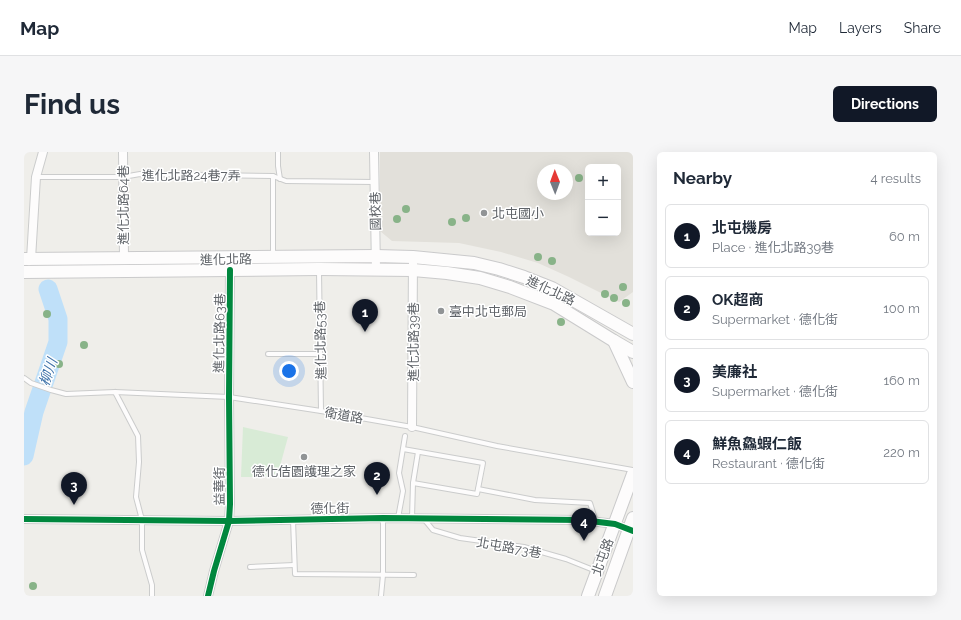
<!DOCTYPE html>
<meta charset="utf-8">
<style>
:root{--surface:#fff;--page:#f6f6f7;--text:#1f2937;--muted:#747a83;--line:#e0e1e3;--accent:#111827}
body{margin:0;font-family:Raleway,"Noto Sans TC",sans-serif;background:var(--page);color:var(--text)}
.controls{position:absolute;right:12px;top:12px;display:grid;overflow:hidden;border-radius:6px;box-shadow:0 4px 16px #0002}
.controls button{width:36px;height:36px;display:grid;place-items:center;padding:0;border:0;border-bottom:1px solid var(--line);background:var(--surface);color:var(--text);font:20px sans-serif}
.compass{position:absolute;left:513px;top:12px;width:36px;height:36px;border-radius:50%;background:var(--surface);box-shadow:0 4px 16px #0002;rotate:359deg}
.you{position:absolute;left:265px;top:219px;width:14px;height:14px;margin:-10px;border:3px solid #fff;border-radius:50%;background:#1a73e8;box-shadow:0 0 0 6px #1a73e833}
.badge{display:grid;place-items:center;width:26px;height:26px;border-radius:50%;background:var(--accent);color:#fff;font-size:13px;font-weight:700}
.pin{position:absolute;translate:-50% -33px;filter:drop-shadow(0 1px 2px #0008)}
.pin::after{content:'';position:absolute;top:21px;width:14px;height:12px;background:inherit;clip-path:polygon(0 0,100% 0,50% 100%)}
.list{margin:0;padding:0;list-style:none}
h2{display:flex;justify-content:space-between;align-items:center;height:52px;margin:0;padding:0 16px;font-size:17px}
h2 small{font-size:13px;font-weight:400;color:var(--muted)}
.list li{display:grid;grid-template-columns:26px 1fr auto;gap:12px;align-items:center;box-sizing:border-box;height:64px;margin:0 8px 8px;padding:0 8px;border:1px solid var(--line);border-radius:6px}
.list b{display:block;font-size:15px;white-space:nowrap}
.list p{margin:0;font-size:13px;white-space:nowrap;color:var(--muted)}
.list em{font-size:13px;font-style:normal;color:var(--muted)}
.map{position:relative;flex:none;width:609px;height:444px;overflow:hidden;border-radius:6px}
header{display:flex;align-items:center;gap:24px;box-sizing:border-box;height:56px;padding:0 20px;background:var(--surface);border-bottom:1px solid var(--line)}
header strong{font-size:19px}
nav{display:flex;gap:22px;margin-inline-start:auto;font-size:14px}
.intro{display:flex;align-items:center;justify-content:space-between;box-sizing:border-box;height:96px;padding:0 24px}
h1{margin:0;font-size:28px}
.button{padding:10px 18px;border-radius:6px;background:var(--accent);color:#fff;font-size:14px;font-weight:700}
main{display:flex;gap:24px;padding:0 24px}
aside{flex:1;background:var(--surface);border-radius:6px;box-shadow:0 4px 16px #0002}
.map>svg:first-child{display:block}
</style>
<header>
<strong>Map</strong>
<nav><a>Map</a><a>Layers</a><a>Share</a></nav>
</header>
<div class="intro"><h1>Find us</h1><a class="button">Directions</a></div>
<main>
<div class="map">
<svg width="609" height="444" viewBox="0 0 609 444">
<rect width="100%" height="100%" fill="#efeeea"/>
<path fill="#e2e0da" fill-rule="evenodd" d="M 356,0 L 609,0 L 609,140 L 595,150 L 545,125 L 514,111 L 477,100 L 435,91 L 368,89 L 356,79 ZM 564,15 L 594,15 L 594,81 L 564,81 ZM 519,18 L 543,18 L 543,42 L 519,42 Z"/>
<path fill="#d8ebd6" d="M 219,275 L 264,285 L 253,325 L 217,325 Z"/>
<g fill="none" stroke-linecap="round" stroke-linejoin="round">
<path stroke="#bfe0f9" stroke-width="19" d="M 0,304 L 10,260 L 34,190 L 34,167 L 24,137"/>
<defs>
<g id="service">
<path d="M 254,0 L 254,14 L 256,27"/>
<path d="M 12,25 L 99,25 L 116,22 L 249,24 L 262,29 L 350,30"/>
<path d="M 249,103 L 249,24"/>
<path d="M 295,119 L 297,259"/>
<path d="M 244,202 L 296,202"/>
<path d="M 0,226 L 7,231 L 27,238 L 42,242 L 91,240 L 205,245 L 297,259 L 388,275 L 473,294 L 609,318"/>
<path d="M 91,240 L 114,284 L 115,310 L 112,345 L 118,368 L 118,398 L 128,433 L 128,444"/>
<path d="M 379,297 L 459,311 L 453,342 L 389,331"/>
<path d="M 454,337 L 511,348 L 566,351 L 572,370"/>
<path d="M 374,366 L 379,339 L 375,321 L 381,284"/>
<path d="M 388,366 L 389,331 L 394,300"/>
<path d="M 400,367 L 409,378 L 436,386 L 500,395 L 542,407 L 572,419"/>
<path d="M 269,368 L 271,422 L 390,423"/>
<path d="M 226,415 L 270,413"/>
<path d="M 357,444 L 359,423 L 359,366"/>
</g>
<g id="minor">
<path d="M 99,0 L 100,106"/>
<path d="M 350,0 L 352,117"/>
<path d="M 5,109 L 7,107 L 12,25 L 19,0"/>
<path d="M 388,275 L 389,105"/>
<path d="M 0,367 L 205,369 L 359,366 L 558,368 L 591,372 L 608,379"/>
<path d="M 184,444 L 190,419 L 205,369 L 206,352 L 205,245 L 206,118"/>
</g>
<g id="secondary">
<path d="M 0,107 L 352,104 L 389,105 L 450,111 L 475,117 L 500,125 L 528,136 L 609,182"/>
<path d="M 0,120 L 295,117 L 389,118 L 423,121 L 456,126 L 486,135 L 530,152 L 590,189 L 609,200"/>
<path d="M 590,189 L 609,230"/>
<path d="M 564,444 L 609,322"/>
<path d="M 581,444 L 609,366"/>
</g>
</defs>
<use href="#service" stroke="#cbcccc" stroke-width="6"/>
<use href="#minor" stroke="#cbcccc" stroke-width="10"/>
<use href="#secondary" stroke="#cacacb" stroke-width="14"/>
<use href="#service" stroke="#fdfcfc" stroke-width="4"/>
<use href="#minor" stroke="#fdfcfc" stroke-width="8"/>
<use href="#secondary" stroke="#fdfcfc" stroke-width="12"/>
<defs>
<g id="cycleway">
<path d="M 0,367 L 205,369 L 359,366 L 558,368 L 591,372 L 609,379"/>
<path d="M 184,444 L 190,419 L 205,369 L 206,352 L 205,245 L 206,118"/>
</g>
</defs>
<use href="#cycleway" stroke="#fff" stroke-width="8"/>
<use href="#cycleway" stroke="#00873e" stroke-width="6"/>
</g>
<g fill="#88b388">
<circle cx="555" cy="26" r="4"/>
<circle cx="382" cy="57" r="4"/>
<circle cx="442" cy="66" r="4"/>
<circle cx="373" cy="67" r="4"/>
<circle cx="428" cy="70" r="4"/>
<circle cx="514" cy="105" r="4"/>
<circle cx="528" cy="109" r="4"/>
<circle cx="599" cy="135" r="4"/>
<circle cx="581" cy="142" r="4"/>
<circle cx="590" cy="146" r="4"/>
<circle cx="602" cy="151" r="4"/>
<circle cx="23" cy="162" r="4"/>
<circle cx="537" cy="170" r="4"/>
<circle cx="60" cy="193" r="4"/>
<circle cx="35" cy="212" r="4"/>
<circle cx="9" cy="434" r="4"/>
</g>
<g fill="#919496" stroke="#fff" stroke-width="1.5">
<circle cx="460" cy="61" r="4"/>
<circle cx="417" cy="159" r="4"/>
<circle cx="280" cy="305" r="4"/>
</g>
<g text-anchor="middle" stroke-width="3" stroke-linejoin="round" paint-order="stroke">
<g font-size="13" fill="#5f6368" stroke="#fff">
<text x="167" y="28">進化北路24巷7弄</text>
<text transform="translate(99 53) rotate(-90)" y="5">進化北路64巷</text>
<text transform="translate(351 59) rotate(-91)" y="5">國校巷</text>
<text transform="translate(202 107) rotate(-1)" y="5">進化北路</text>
<text transform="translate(527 138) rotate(25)" y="5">進化北路</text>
<text transform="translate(195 181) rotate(-89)" y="5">進化北路63巷</text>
<text transform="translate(296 188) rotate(-91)" y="5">進化北路53巷</text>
<text transform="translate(389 190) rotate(-90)" y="5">進化北路39巷</text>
<text transform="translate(320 263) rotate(10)" y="5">衛道路</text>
<text transform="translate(195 334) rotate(-90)" y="5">益華街</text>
<text transform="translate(306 356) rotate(-1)" y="5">德化街</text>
<text transform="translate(485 395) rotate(10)" y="5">北屯路73巷</text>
<text transform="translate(578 405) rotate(-70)" y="5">北屯路</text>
</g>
<g font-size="13" fill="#5f6368" stroke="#fff" text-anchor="start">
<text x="468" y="66">北屯國小</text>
<text x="425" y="164">臺中北屯郵局</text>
<text x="280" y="324" text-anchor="middle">德化佶園護理之家</text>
</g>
<g font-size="14" font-style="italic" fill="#4174aa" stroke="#fff">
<text transform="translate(24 220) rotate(-71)" y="5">柳川</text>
</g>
</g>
</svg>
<div class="controls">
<button>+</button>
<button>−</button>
</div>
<svg class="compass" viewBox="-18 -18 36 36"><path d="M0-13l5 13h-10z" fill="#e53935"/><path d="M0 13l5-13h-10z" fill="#747a83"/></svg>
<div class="you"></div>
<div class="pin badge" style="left:341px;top:180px">1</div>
<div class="pin badge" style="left:353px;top:343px">2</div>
<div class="pin badge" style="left:50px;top:353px">3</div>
<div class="pin badge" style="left:560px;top:389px">4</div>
</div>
<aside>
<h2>Nearby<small>4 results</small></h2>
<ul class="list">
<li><span class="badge">1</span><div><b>北屯機房</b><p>Place · 進化北路39巷</p></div><em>60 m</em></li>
<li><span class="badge">2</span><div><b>OK超商</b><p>Supermarket · 德化街</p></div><em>100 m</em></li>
<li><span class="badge">3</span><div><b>美廉社</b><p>Supermarket · 德化街</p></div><em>160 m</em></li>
<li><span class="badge">4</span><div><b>鮮魚鱻蝦仁飯</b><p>Restaurant · 德化街</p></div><em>220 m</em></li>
</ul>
</aside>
</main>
